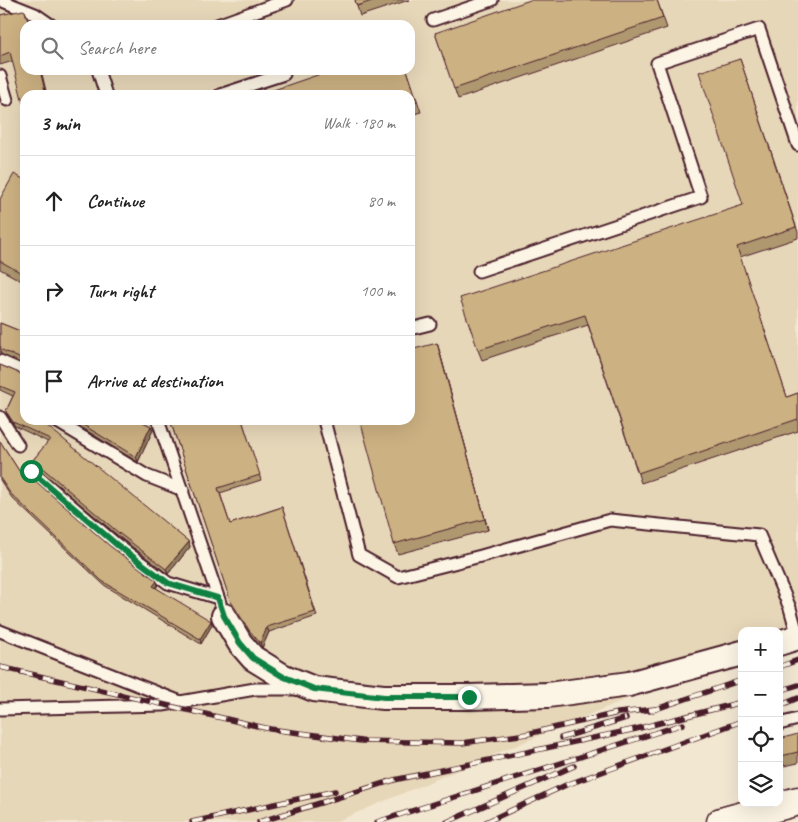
<!DOCTYPE html>
<meta charset="utf-8">
<style>
:root{--surface:#fff;--page:#f2f2f2;--text:#222;--muted:#767676;--line:#e0e0e0}
body{margin:0;font-family:Caveat,sans-serif;background:var(--page);color:var(--text)}
.controls{position:absolute;right:15px;bottom:15px;display:grid;overflow:hidden;border-radius:10px;box-shadow:0 5px 20px #0002}
.controls button{width:45px;height:45px;display:grid;place-items:center;padding:0;border:0;border-bottom:1px solid var(--line);background:var(--surface);color:var(--text);font:25px sans-serif}
.stop{position:absolute;width:15px;height:15px;margin:-11px;border:4px solid #0b8043;border-radius:50%;background:#fff}
.stop.end{background:#0b8043;border-color:#fff;box-shadow:0 1px 5px #0008}
.list{margin:0;padding:0;list-style:none}
h2{display:flex;justify-content:space-between;align-items:center;height:65px;margin:0;padding:0 20px;font-size:21px}
h2 small{font-size:16px;font-weight:400;color:var(--muted)}
.list li{display:grid;grid-template-columns:32px 1fr auto;gap:15px;align-items:center;box-sizing:border-box;height:90px;padding:0 20px;border-top:1px solid var(--line)}
.list b{display:block;font-size:19px;white-space:nowrap}
.list em{font-size:16px;font-style:normal;color:var(--muted)}
.icon{flex:none;width:28px;height:28px;fill:none;stroke:currentColor;stroke-width:2;stroke-linecap:round;stroke-linejoin:round}
.map{position:relative;flex:none;width:798px;height:822px;overflow:hidden}
.search{position:absolute;background:var(--surface);box-shadow:0 5px 20px #0002;left:20px;top:20px;width:395px;height:55px;display:flex;align-items:center;gap:12px;box-sizing:border-box;padding:0 18px;border-radius:15px;color:var(--muted);font-size:19px}
.panel{position:absolute;background:var(--surface);box-shadow:0 5px 20px #0002;left:20px;top:90px;width:395px;height:335px;border-radius:15px}
.map>svg:first-child{display:block}
</style>
<div class="map">
<svg width="798" height="822" viewBox="0 0 798 822">
<rect width="100%" height="100%" fill="#f2e7d1"/>
<filter id="ink" filterUnits="userSpaceOnUse"><feTurbulence type="fractalNoise" baseFrequency=".02" numOctaves="2"/><feDisplacementMap in="SourceGraphic" scale="10" xChannelSelector="R" yChannelSelector="G"/><feConvolveMatrix kernelMatrix="1 2 1 2 8 2 1 2 1" color-interpolation-filters="sRGB"/></filter>
<g filter="url(#ink)">
<path fill="#e7d7b9" fill-rule="evenodd" d="M 0,0 L 798,0 L 798,627 L 779,631 L 742,631 L 742,650 L 335,822 L 0,822 ZM 25,25 L 410,25 L 410,70 L 25,70 ZM 25,95 L 410,95 L 410,420 L 25,420 Z"/>
<g fill="none" stroke-linecap="round" stroke-linejoin="round">
<defs>
<g id="service">
<path d="M 0,0 L 35,14 L 51,25"/>
<path d="M 433,20 L 492,0"/>
<path d="M 217,25 L 287,0"/>
<path d="M 98,70 L 106,95"/>
<path d="M 0,76 L 7,100"/>
<path d="M 220,95 L 284,74"/>
<path d="M 479,271 L 701,197 L 657,63 L 759,29 L 798,145"/>
<path d="M 410,329 L 430,324"/>
<path d="M 0,361 L 25,372"/>
<path d="M 0,417 L 18,445"/>
<path d="M 158,420 L 220,603"/>
<path d="M 324,420 L 359,555 L 398,577 L 481,556 L 610,520 L 759,535 L 790,608 L 798,637"/>
<path d="M 56,421 L 147,476 L 183,490"/>
<path d="M 31,471 L 117,545 L 168,583 L 218,598"/>
<path d="M 0,631 L 181,702"/>
<path d="M 0,709 L 163,705 L 255,689 L 297,689"/>
<path d="M 779,724 L 798,719"/>
</g>
<g id="minor">
<path d="M 224,616 L 240,643 L 253,658 L 282,676 L 314,689 L 383,697 L 469,697 L 548,695 L 629,684 L 742,653"/>
<path d="M 779,643 L 798,637"/>
</g>
<path id="tertiary" d="M 721,822 L 798,801"/>
</defs>
<use href="#service" stroke="#4a1f2b" stroke-width="15"/>
<use href="#minor" stroke="#4a1f2b" stroke-width="28"/>
<use href="#tertiary" stroke="#4a1f2b" stroke-width="31"/>
<use href="#service" stroke="#fcf5e5" stroke-width="11"/>
<use href="#minor" stroke="#fcf5e5" stroke-width="24"/>
<use href="#tertiary" stroke="#fcf5e5" stroke-width="28"/>
<defs>
<g id="rail">
<path d="M 0,667 L 270,729 L 361,741 L 462,743 L 527,734 L 618,713 L 655,709"/>
<path d="M 779,667 L 798,660"/>
<path d="M 779,691 L 798,685"/>
<path d="M 779,706 L 798,698"/>
<path d="M 650,711 L 742,680"/>
<path d="M 561,738 L 626,718"/>
<path d="M 192,822 L 335,791"/>
<path d="M 259,822 L 394,780 L 636,729 L 742,702"/>
<path d="M 377,822 L 683,724"/>
<path d="M 447,822 L 574,766"/>
<path d="M 486,822 L 566,785 L 742,721"/>
</g>
</defs>
<use href="#rail" stroke="#4a1f2b" stroke-width="5.5"/>
<use href="#rail" stroke="#fcf5e5" stroke-width="4" stroke-dasharray="11" stroke-linecap="butt"/>
</g>
<g fill="#af9870" stroke="#4a1f2b">
<path d="M 355,0 L 409,0 L 360,16 Z"/>
<path d="M 657,0 L 667,28 L 458,99 L 435,33 Z"/>
<path d="M 25,11 L 29,20 L 13,61 L 0,65 L 0,15 Z"/>
<path d="M 740,59 L 798,232 L 798,238 L 740,257 L 787,397 L 798,393 L 798,431 L 641,483 L 588,325 L 482,360 L 478,350 L 743,205 Z"/>
<path d="M 407,70 L 421,112 L 410,115 L 410,95 L 259,95 Z"/>
<path d="M 25,180 L 25,283 L 0,269 L 0,199 Z"/>
<path d="M 0,323 L 25,333 L 25,365 L 1,354 L 0,350 Z"/>
<path d="M 437,343 L 440,353 L 488,530 L 398,554 L 394,544 Z"/>
<path d="M 0,365 L 24,375 L 25,420 L 189,542 L 190,547 L 168,574 L 122,539 L 34,465 L 33,460 L 48,442 L 15,426 L 8,416 L 6,411 L 13,396 L 0,390 Z"/>
<path d="M 69,420 L 139,420 L 151,426 L 153,430 L 138,462 Z"/>
<path d="M 170,420 L 242,420 L 261,480 L 220,493 L 230,524 L 282,507 L 317,616 L 269,632 L 262,648 L 251,635 L 232,605 Z"/>
<path d="M 0,441 L 21,474 L 158,585 L 156,588 L 212,625 L 201,644 L 104,585 L 12,498 L 0,480 Z"/>
<path d="M 798,734 L 798,763 L 784,766 L 781,756 Z"/>
</g>
<g fill="#8f7c5b" stroke="#4a1f2b">
<path d="M 40,70 L 41,70 L 47,95 L 46,95 Z"/>
<path d="M 437,343 L 440,353 L 488,530 Z"/>
<path d="M 151,426 L 153,430 L 138,462 L 136,457 Z"/>
<path d="M 189,542 L 190,547 L 168,574 L 166,569 Z"/>
<path d="M 157,581 L 158,585 L 154,590 L 153,586 Z"/>
<path d="M 211,621 L 212,625 L 201,644 L 200,639 Z"/>
<path d="M 267,627 L 269,632 L 262,648 L 260,643 Z"/>
</g>
<g fill="#ccb182" stroke="#4a1f2b">
<path d="M 355,0 L 375,0 L 357,6 Z"/>
<path d="M 530,0 L 657,0 L 663,18 L 454,89 L 435,33 Z"/>
<path d="M 23,10 L 25,11 L 29,25 L 25,25 L 25,70 L 40,70 L 46,95 L 25,95 L 25,111 L 10,52 L 0,56 L 0,15 Z"/>
<path d="M 740,59 L 796,227 L 737,247 L 787,397 L 798,393 L 798,419 L 638,473 L 585,315 L 478,350 L 460,298 L 743,205 L 699,72 Z"/>
<path d="M 332,70 L 407,70 L 417,101 L 410,104 L 410,95 L 248,95 L 258,92 L 259,95 Z"/>
<path d="M 14,174 L 25,180 L 25,275 L 0,261 L 0,199 Z"/>
<path d="M 0,323 L 25,333 L 25,361 L 0,349 L 1,347 L 0,346 Z"/>
<path d="M 437,343 L 485,519 L 394,544 L 360,420 L 410,420 L 410,350 Z"/>
<path d="M 0,365 L 24,375 L 25,374 L 25,420 L 40,420 L 189,542 L 166,569 L 120,534 L 33,460 L 50,439 L 13,422 L 6,411 L 15,392 L 0,386 Z"/>
<path d="M 75,420 L 139,420 L 151,426 L 136,457 Z"/>
<path d="M 170,420 L 242,420 L 260,475 L 218,488 L 230,524 L 282,507 L 315,612 L 267,627 L 260,643 L 249,630 L 230,600 Z"/>
<path d="M 0,441 L 21,474 L 24,471 L 110,546 L 157,581 L 153,586 L 211,621 L 200,639 L 102,581 L 10,493 L 0,478 Z"/>
<path d="M 798,734 L 798,752 L 781,756 L 779,750 L 779,739 Z"/>
</g>
</g>
<g fill="none" stroke-linecap="round" stroke-linejoin="round" filter="url(#ink)">
<path stroke="#0b8043" stroke-width="6" d="M 31,471 L 117,545 L 168,583 L 218,598 L 224,616 L 240,643 L 253,658 L 282,676 L 314,689 L 384,697 L 469,697"/>
</g>
</svg>
<div class="controls">
<button>+</button>
<button>−</button>
<button><svg class="icon" aria-label="locate" viewBox="0 0 24 24"><circle cx="12" cy="12" r="6"/><path d="M12 2v4M12 18v4M2 12h4M18 12h4"/></svg></button>
<button><svg class="icon" aria-label="layers" viewBox="0 0 24 24"><path d="M12 4l9 5-9 5-9-5zM3 14l9 5 9-5"/></svg></button>
</div>
<div class="stop" style="left:31px;top:471px"></div>
<div class="stop end" style="left:469px;top:697px"></div>
<div class="search"><svg class="icon" aria-label="search" viewBox="0 0 24 24"><circle cx="10" cy="10" r="6"/><path d="M15 15l6 6"/></svg>Search here</div>
<section class="panel">
<h2>3 min<small>Walk · 180 m</small></h2>
<ul class="list">
<li><svg class="icon" aria-label="ahead" viewBox="0 0 24 24"><path d="M12 20V5M6 11l6-6 6 6"/></svg><div><b>Continue</b></div><em>80 m</em></li>
<li><svg class="icon" aria-label="right" viewBox="0 0 24 24"><path d="M7 20v-9h11M14 6l5 5-5 5"/></svg><div><b>Turn right</b></div><em>100 m</em></li>
<li><svg class="icon" aria-label="arrive" viewBox="0 0 24 24"><path d="M6 21V4h12l-3 4 3 4H6"/></svg><div><b>Arrive at destination</b></div></li>
</ul>
</section>
</div>
